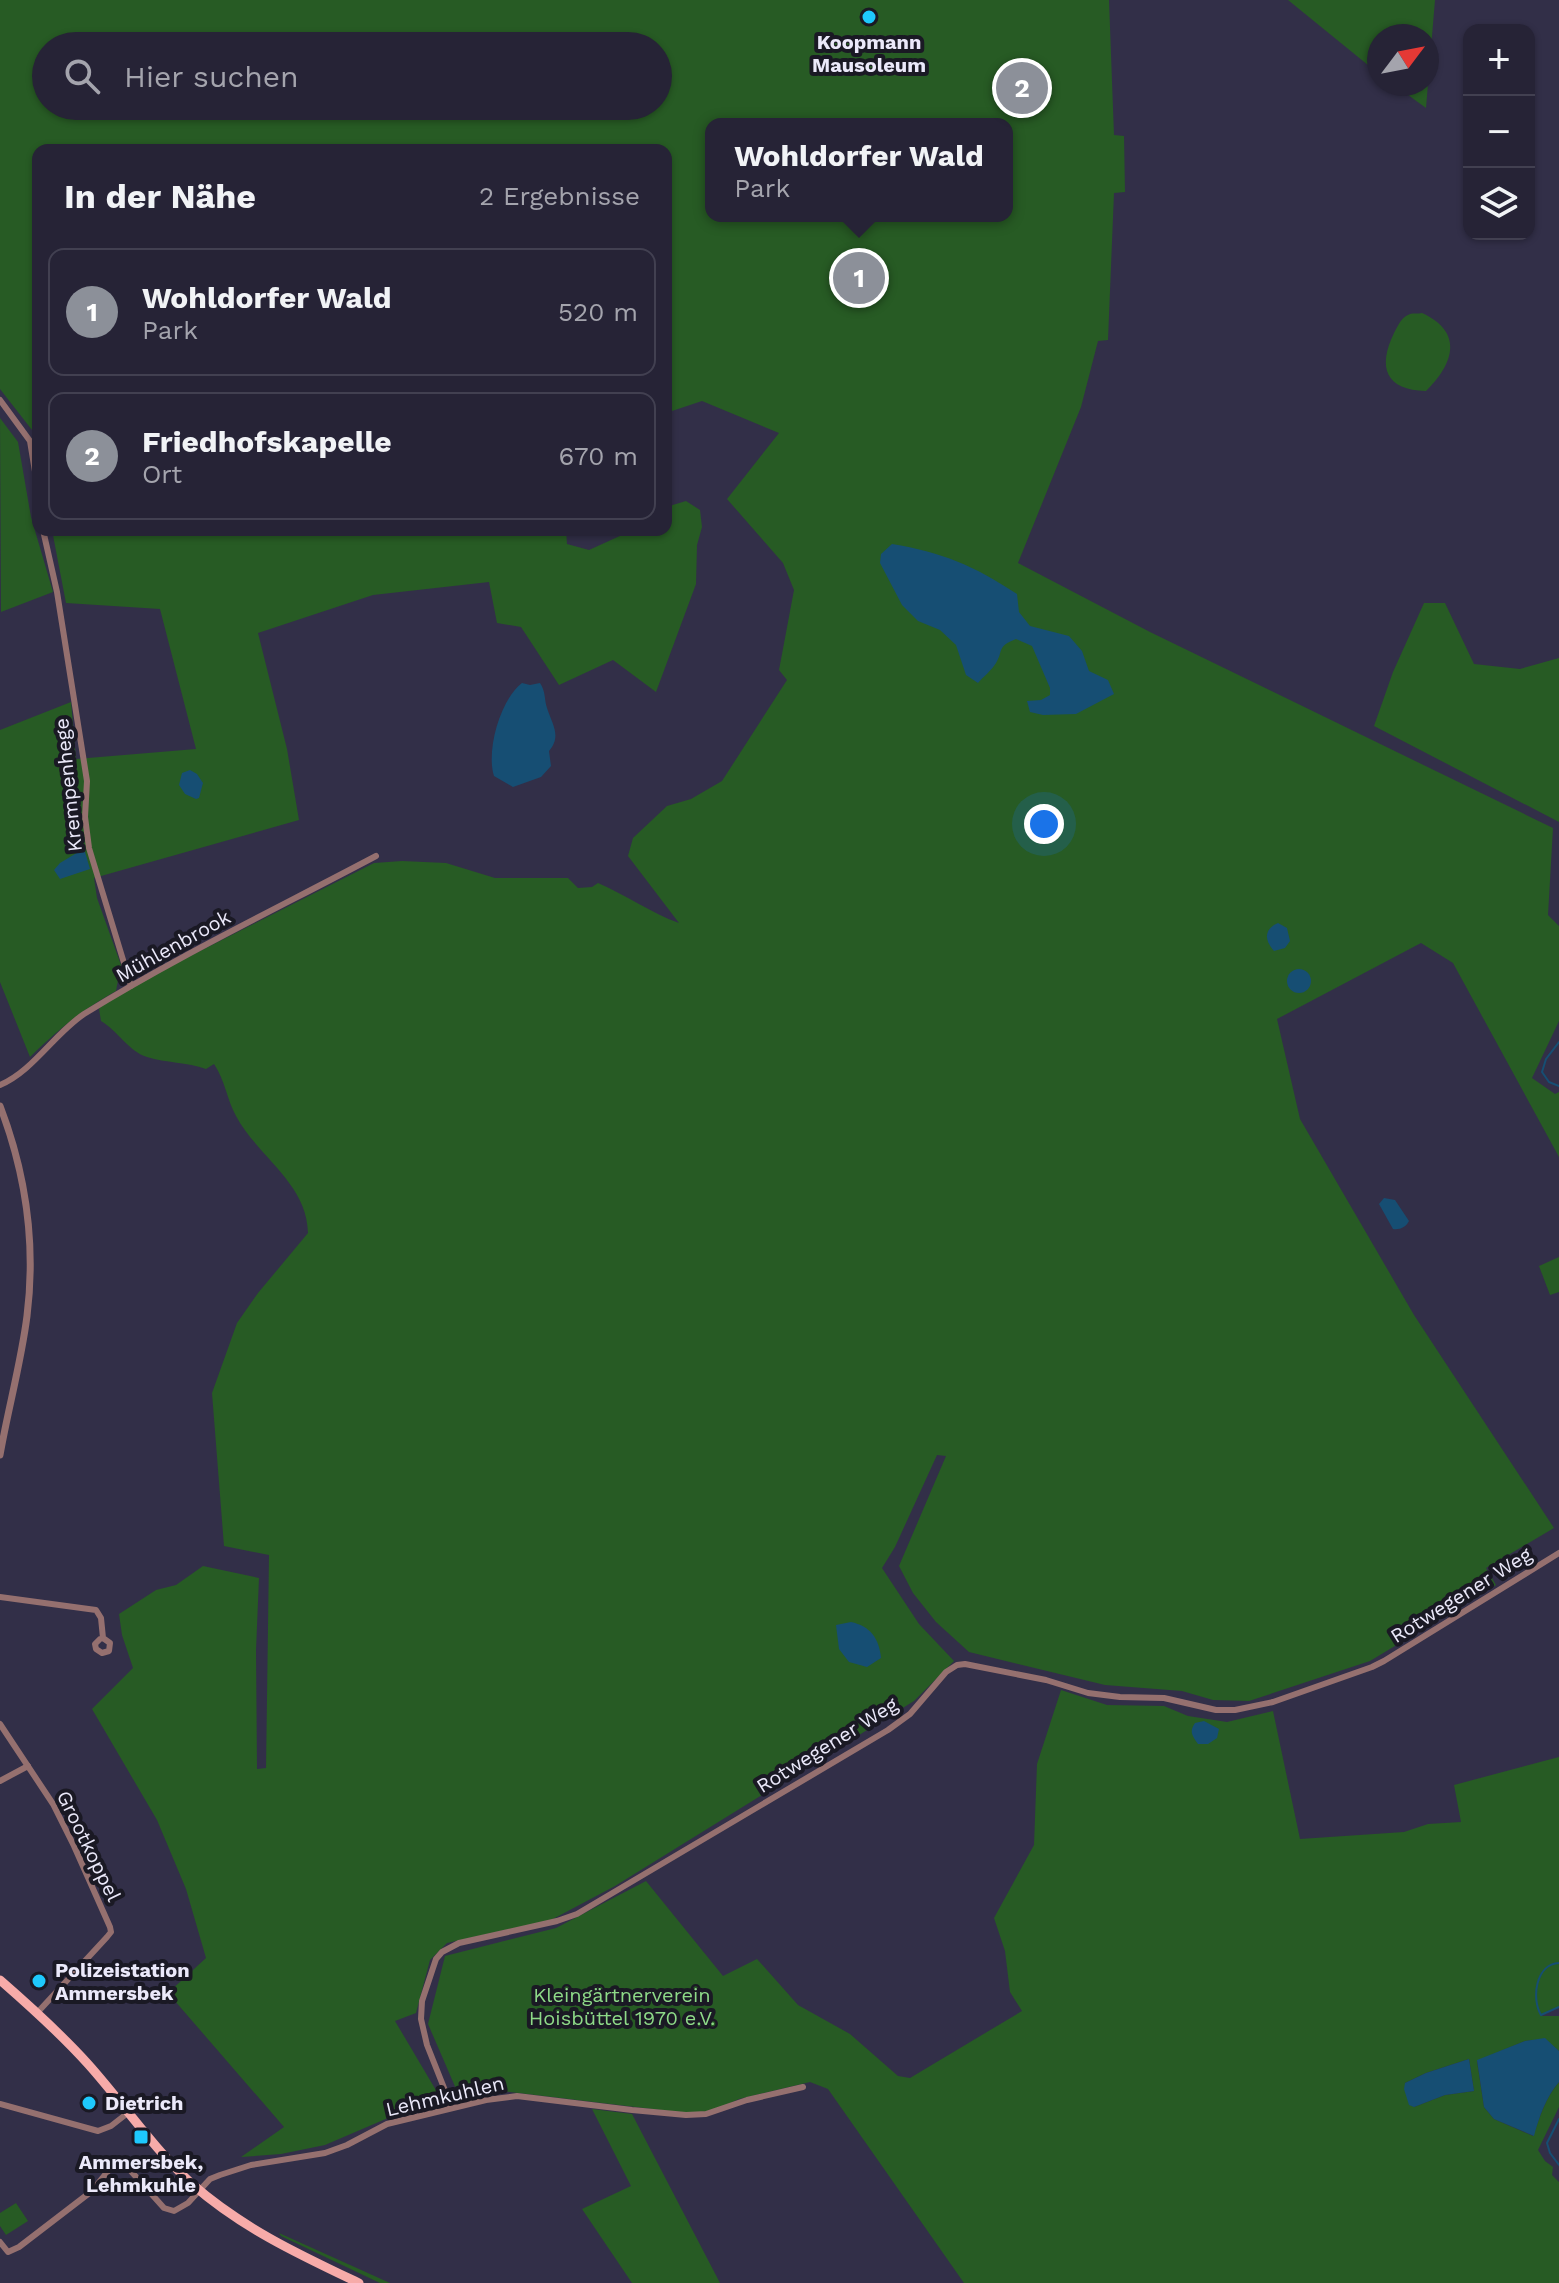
<!DOCTYPE html>
<html lang="de">
<meta charset="utf-8">
<style>
:root{--surface:#262336;--page:#2e2b3e;--text:#f1f3f6;--muted:#a4a4ad;--line:#424051;--accent:#8c9099}
body{margin:0;font-family:"Work Sans",sans-serif;background:var(--page);color:var(--text)}
.controls{position:absolute;right:24px;top:24px;display:grid;overflow:hidden;border-radius:16px;box-shadow:0 2px 6px #0004}
.controls button{width:72px;height:72px;display:grid;place-items:center;padding:0;border:0;border-bottom:2px solid var(--line);background:var(--surface);color:var(--text);font:40px sans-serif}
.compass{position:absolute;left:1367px;top:24px;width:72px;height:72px;border-radius:50%;background:var(--surface);box-shadow:0 2px 6px #0004;rotate:58deg}
.you{position:absolute;left:1044px;top:824px;width:28px;height:28px;margin:-20px;border:6px solid #fff;border-radius:50%;background:#1a73e8;box-shadow:0 0 0 12px #1a73e833}
.badge{display:grid;place-items:center;width:52px;height:52px;border-radius:50%;background:var(--accent);color:#fff;font-size:26px;font-weight:700}
.pin{position:absolute;translate:-50% -50%;border:4px solid #fff;box-shadow:0 2px 8px #0006}
.popup{position:absolute;left:705px;top:118px;width:308px;height:104px;box-sizing:border-box;display:grid;place-content:center;border-radius:16px;background:var(--surface);filter:drop-shadow(0 2px 6px #0005);font-size:26px;white-space:nowrap;color:var(--muted)}
.popup b{font-size:30px;color:var(--text)}
.popup::after{content:'';position:absolute;left:50%;top:100%;margin-left:-16px;border:16px solid transparent;border-top-color:var(--surface)}
.list{margin:0;padding:0;list-style:none}
h2{display:flex;justify-content:space-between;align-items:center;height:104px;margin:0;padding:0 32px;font-size:34px}
h2 small{font-size:26px;font-weight:400;color:var(--muted)}
.list li{display:grid;grid-template-columns:52px 1fr auto;gap:24px;align-items:center;box-sizing:border-box;height:128px;margin:0 16px 16px;padding:0 16px;border:2px solid var(--line);border-radius:16px}
.list b{display:block;font-size:30px;white-space:nowrap}
.list p{margin:0;font-size:26px;white-space:nowrap;color:var(--muted)}
.list em{font-size:26px;font-style:normal;color:var(--muted)}
.icon{flex:none;width:44px;height:44px;fill:none;stroke:currentColor;stroke-width:2;stroke-linecap:round;stroke-linejoin:round}
.map{position:relative;flex:none;width:1559px;height:2283px;overflow:hidden}
.search{position:absolute;background:var(--surface);box-shadow:0 2px 6px #0004;left:32px;top:32px;width:640px;height:88px;display:flex;align-items:center;gap:20px;box-sizing:border-box;padding:0 28px;border-radius:44px;color:var(--muted);font-size:30px}
.panel{position:absolute;background:var(--surface);box-shadow:0 2px 6px #0004;left:32px;top:144px;width:640px;height:392px;border-radius:16px}
.map>svg:first-child{display:block}
</style>
<div class="map">
<svg width="1559" height="2283" viewBox="0 0 1559 2283">
<rect width="100%" height="100%" fill="#322f48"/>
<g fill="#275b24" fill-rule="evenodd">
<path d="M 0,0 L 1109,0 L 1114,135 L 1124,136 L 1125,192 L 1114,193 L 1108,340 L 1098,341 L 1081,407 L 1018,563 L 1150,632 L 1553,828 L 1548,915 L 1559,926 L 1559,1021 L 1532,1078 L 1555,1094 L 1559,1092 L 1559,1157 L 1453,963 L 1421,943 L 1277,1019 L 1300,1119 L 1414,1315 L 1554,1528 L 1486,1568 L 1496,1585 L 1370,1661 L 1249,1701 L 1213,1700 L 1182,1691 L 1105,1685 L 969,1652 L 936,1622 L 913,1593 L 899,1566 L 946,1456 L 937,1455 L 895,1547 L 882,1568 L 919,1624 L 954,1661 L 914,1701 L 615,1886 L 551,1920 L 447,1943 L 430,1960 L 416,2013 L 395,2021 L 440,2097 L 441,2105 L 388,2118 L 325,2145 L 281,2154 L 241,2157 L 284,2127 L 168,1993 L 206,1958 L 186,1889 L 157,1820 L 92,1709 L 133,1668 L 122,1635 L 119,1614 L 156,1590 L 176,1585 L 203,1566 L 259,1578 L 256,1650 L 257,1769 L 266,1768 L 269,1555 L 224,1546 L 212,1393 L 237,1323 L 258,1293 L 308,1233 C 307,1183 258,1157 236,1116 C 227,1100 225,1080 214,1064 L 206,1069 C 187,1062 166,1063 147,1057 C 128,1051 118,1031 101,1021 L 99,1009 L 107,998 L 374,863 L 402,861 L 446,863 L 495,878 L 568,878 L 578,888 L 592,887 L 598,883 C 626,895 651,913 679,923 L 628,856 L 633,838 L 667,806 L 691,799 L 722,781 L 787,680 L 779,670 L 794,590 L 783,563 L 727,499 L 779,433 L 702,401 L 666,413 L 666,150 L 38,150 L 38,425 L 32,430 L 0,389 ZM 46,46 L 658,46 L 658,106 L 46,106 ZM 711,124 L 1007,124 L 1007,216 L 711,216 Z"/>
<path d="M 1288,0 L 1435,0 L 1426,108 L 1393,84 L 1427,84 L 1427,36 L 1379,36 L 1379,74 Z"/>
<path d="M 1422,313 C 1464,332 1454,364 1426,391 C 1386,390 1377,368 1394,333 C 1398,326 1401,317 1410,314 C 1413,313 1418,314 1422,313 Z"/>
<path d="M 0,418 L 18,442 L 31,517 L 53,592 L 1,612 Z"/>
<path d="M 686,501 L 700,510 L 702,527 L 697,545 L 696,584 L 656,692 L 613,660 L 559,685 L 521,627 L 497,623 L 489,582 L 373,595 L 258,633 L 287,749 L 299,820 L 94,878 L 97,898 L 121,965 L 116,991 C 79,1012 60,1028 30,1057 L 0,982 L 0,730 L 71,702 L 76,759 L 196,749 L 160,609 L 66,603 L 52,530 L 566,530 L 567,544 L 589,550 L 633,530 L 666,530 L 666,507 Z"/>
<path d="M 1424,603 L 1445,603 L 1474,664 L 1520,669 L 1559,658 L 1559,822 L 1374,726 L 1393,672 Z"/>
<path d="M 1559,1257 L 1559,1292 L 1550,1295 L 1539,1266 Z"/>
<path d="M 1061,1690 L 1107,1705 L 1164,1706 L 1188,1716 L 1227,1722 L 1273,1711 L 1300,1839 L 1404,1832 L 1428,1824 L 1461,1822 L 1454,1785 L 1559,1757 L 1559,2007 L 1540,2016 L 1559,2016 L 1559,2051 L 1545,2039 L 1525,2041 L 1477,2061 L 1484,2107 L 1494,2119 L 1533,2136 C 1540,2117 1545,2098 1559,2082 L 1559,2107 L 1538,2150 L 1545,2161 L 1553,2167 L 1552,2175 L 1559,2182 L 1559,2283 L 964,2283 L 828,2089 L 810,2082 L 739,2099 L 715,2110 L 694,2114 L 502,2091 L 460,2098 L 428,2024 L 445,1956 L 556,1928 L 646,1881 L 723,1976 L 757,1959 L 798,2005 L 850,2034 L 898,2076 L 910,2078 L 1022,2011 L 1010,1992 L 1005,1951 L 994,1918 L 1034,1845 L 1037,1764 ZM 1469,2059 L 1474,2091 L 1445,2095 L 1414,2107 L 1405,2083 L 1426,2073 Z"/>
<path d="M 592,2109 L 632,2114 L 720,2283 L 632,2283 L 582,2209 L 631,2186 Z"/>
<path d="M 16,2203 L 28,2221 L 6,2235 L 0,2226 L 0,2213 Z"/>
<path d="M 279,2233 L 390,2283 L 380,2283 L 281,2236 Z"/>
</g>
<g fill="#164e73">
<path d="M 892,544 C 941,552 975,566 1017,594 L 1019,612 L 1030,626 L 1069,636 L 1082,651 L 1089,671 L 1108,680 L 1114,694 L 1076,714 L 1043,715 L 1030,712 L 1027,701 L 1041,700 L 1050,695 L 1050,688 L 1032,646 L 1016,639 C 996,647 1004,650 996,663 C 992,670 983,677 978,683 L 966,675 L 956,645 L 940,630 L 918,621 L 902,605 L 880,563 L 881,554 Z"/>
<path d="M 522,683 L 530,685 L 540,683 C 546,692 544,699 547,708 C 552,724 562,736 549,751 L 551,766 L 541,777 L 513,787 L 494,776 C 486,751 500,700 522,683 Z"/>
<path d="M 190,770 L 197,774 L 203,783 L 199,798 L 196,799 L 185,794 L 179,785 L 182,773 Z"/>
<path d="M 80,851 L 85,852 L 90,869 L 60,879 L 54,870 L 60,863 Z"/>
<path d="M 1278,923 L 1287,928 L 1290,941 L 1285,948 L 1274,951 C 1264,940 1264,929 1278,923 Z"/>
<circle cx="1299" cy="981" r="12"/>
<path d="M 1384,1198 L 1395,1200 L 1409,1221 C 1406,1227 1400,1230 1393,1229 L 1379,1204 Z"/>
<path d="M 851,1622 C 870,1626 879,1638 881,1658 L 867,1667 L 849,1662 L 839,1649 L 836,1625 Z"/>
<path d="M 1204,1721 L 1219,1729 L 1217,1738 L 1208,1744 L 1198,1744 C 1192,1735 1189,1732 1195,1723 Z"/>
<path d="M 1545,2038 L 1559,2051 L 1559,2082 C 1546,2097 1539,2117 1534,2136 L 1494,2119 L 1484,2107 L 1477,2060 L 1525,2041 Z"/>
<path d="M 1469,2059 L 1474,2091 L 1445,2095 L 1414,2107 L 1409,2105 L 1404,2089 L 1405,2083 L 1426,2073 Z"/>
</g>
<g fill="none" stroke-linecap="round" stroke-linejoin="round">
<g stroke="#164e73" stroke-width="2">
<path d="M 1559,1042 L 1546,1059 L 1542,1072 L 1549,1082 L 1559,1086"/>
<path d="M 1559,1963 C 1536,1964 1531,1998 1541,2015 L 1559,2007"/>
<path d="M 1559,2119 L 1547,2143 L 1550,2153 L 1559,2165"/>
</g>
<g stroke="#95706f" stroke-width="6">
<path d="M 0,400 L 30,441 L 38,490"/>
<path d="M 43,530 L 57,592 L 87,781 L 85,817 L 89,848 L 131,986"/>
<path d="M 0,1085 C 33,1071 54,1034 84,1014 C 178,956 278,908 376,856"/>
<path d="M 0,1597 L 96,1610 L 101,1618 L 103,1638 L 110,1643 L 109,1651 L 102,1653 L 96,1649 L 95,1644 L 100,1639 L 103,1638"/>
<path d="M 0,1724 L 53,1804 L 74,1846 L 110,1927 L 111,1932 L 107,1937 L 37,2013"/>
<path d="M 0,1781 L 28,1766"/>
<path d="M 0,2104 L 98,2131 L 111,2126 L 129,2112"/>
<path d="M 452,2108 L 427,2045 L 421,2019 L 422,2001 L 436,1959 L 442,1952 L 459,1943 L 557,1921 L 577,1914 L 888,1730 L 910,1714 L 946,1672 L 957,1665 L 965,1664 L 1046,1680 L 1088,1693 L 1120,1697 L 1164,1698 L 1216,1710 L 1235,1710 L 1273,1702 L 1372,1667 L 1384,1661 L 1559,1553"/>
<path d="M 0,2242 L 8,2252 L 19,2247 L 92,2191 L 109,2170 L 121,2167 L 129,2169 L 164,2208 L 174,2211 L 188,2203 L 210,2179 L 220,2175 L 251,2165 L 325,2153 L 347,2145 L 387,2124 L 486,2100 L 517,2096 L 632,2110 L 686,2115 L 706,2114 L 747,2100 L 803,2087"/>
</g>
<path stroke="#95706f" stroke-width="7" d="M 0,1106 C 26,1174 36,1244 27,1316 C 21,1363 8,1409 0,1455"/>
<path stroke="#f7aba9" stroke-width="9" d="M 0,1980 C 31,2007 61,2034 88,2064 C 123,2103 153,2148 192,2184 C 242,2228 300,2255 359,2283"/>
</g>
<g fill="#1ec9fd" stroke="#1a1924" stroke-width="3">
<circle cx="869" cy="17" r="8"/>
<circle cx="39" cy="1981" r="8"/>
<circle cx="89" cy="2103" r="8"/>
<rect x="133" y="2129" width="16" height="16" rx="4"/>
</g>
<g text-anchor="middle" stroke-width="8" stroke-linejoin="round" paint-order="stroke">
<g font-size="20" font-weight="bold" fill="#ebe9fa" stroke="#1a1924">
<text x="869" y="49">Koopmann<tspan x="869" dy="23">Mausoleum</tspan></text>
<text x="55" y="1977" text-anchor="start">Polizeistation<tspan x="55" dy="23">Ammersbek</tspan></text>
<text x="105" y="2110" text-anchor="start">Dietrich</text>
<text x="141" y="2169">Ammersbek,<tspan x="141" dy="23">Lehmkuhle</tspan></text>
</g>
<g font-size="20" fill="#ebe9fa" stroke="#1a1924">
<text transform="translate(68 785) rotate(-96)" y="7">Krempenhege</text>
<text transform="translate(173 946) rotate(-29)" y="7">Mühlenbrook</text>
<text transform="translate(1461 1595) rotate(-32)" y="7">Rotwegener Weg</text>
<text transform="translate(827 1745) rotate(-32)" y="7">Rotwegener Weg</text>
<text transform="translate(89 1846) rotate(64)" y="7">Grootkoppel</text>
<text transform="translate(445 2096) rotate(-13)" y="7">Lehmkuhlen</text>
</g>
<g font-size="20" fill="#8eda88" stroke="#1a1924">
<text x="622" y="2002">Kleingärtnerverein<tspan x="622" dy="23">Hoisbüttel 1970 e.V.</tspan></text>
</g>
</g>
</svg>
<div class="controls">
<button>+</button>
<button>−</button>
<button><svg class="icon" aria-label="layers" viewBox="0 0 24 24"><path d="M12 4l9 5-9 5-9-5zM3 14l9 5 9-5"/></svg></button>
</div>
<svg class="compass" viewBox="-18 -18 36 36"><path d="M0-13l5 13h-10z" fill="#e53935"/><path d="M0 13l5-13h-10z" fill="#a4a4ad"/></svg>
<div class="you"></div>
<div class="pin badge" style="left:859px;top:278px">1</div>
<div class="popup"><b>Wohldorfer Wald</b>Park</div>
<div class="pin badge" style="left:1022px;top:88px">2</div>
<div class="search"><svg class="icon" aria-label="search" viewBox="0 0 24 24"><circle cx="10" cy="10" r="6"/><path d="M15 15l6 6"/></svg>Hier suchen</div>
<section class="panel">
<h2>In der Nähe<small>2 Ergebnisse</small></h2>
<ul class="list">
<li><span class="badge">1</span><div><b>Wohldorfer Wald</b><p>Park</p></div><em>520 m</em></li>
<li><span class="badge">2</span><div><b>Friedhofskapelle</b><p>Ort</p></div><em>670 m</em></li>
</ul>
</section>
</div>
